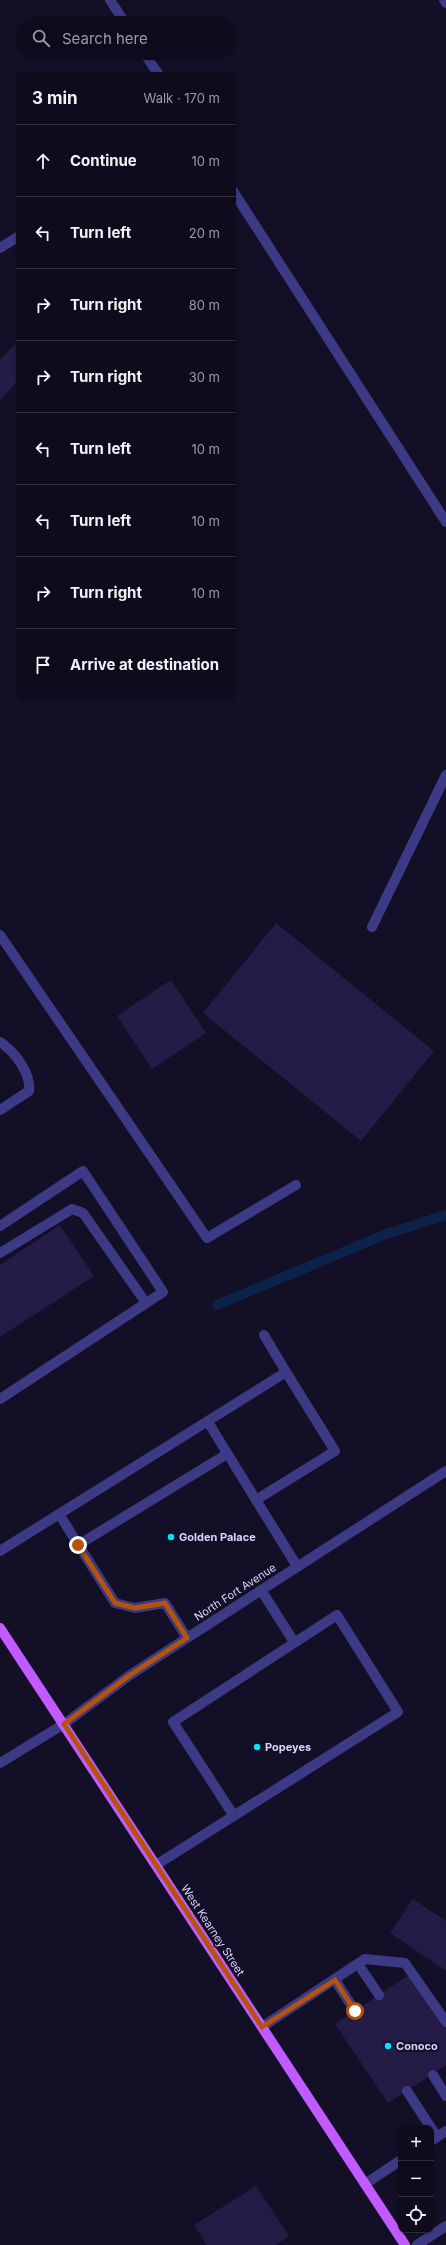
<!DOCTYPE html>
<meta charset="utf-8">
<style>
:root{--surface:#0e0b1c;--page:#1c1929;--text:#f1f3f6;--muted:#9b9ba3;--line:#2e2b3b}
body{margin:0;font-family:Inter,sans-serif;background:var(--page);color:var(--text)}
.controls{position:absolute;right:12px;bottom:12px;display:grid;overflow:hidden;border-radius:8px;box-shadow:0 1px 3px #0004}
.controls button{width:36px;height:36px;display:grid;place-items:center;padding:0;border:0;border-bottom:1px solid var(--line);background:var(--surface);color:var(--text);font:20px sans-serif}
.stop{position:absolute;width:12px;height:12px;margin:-9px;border:3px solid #b45309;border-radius:50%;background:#fff}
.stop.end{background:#b45309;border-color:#fff;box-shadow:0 1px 4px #0008}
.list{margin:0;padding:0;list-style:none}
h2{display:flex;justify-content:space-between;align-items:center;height:52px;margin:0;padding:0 16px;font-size:17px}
h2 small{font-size:13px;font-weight:400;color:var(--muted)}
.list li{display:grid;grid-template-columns:26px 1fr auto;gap:12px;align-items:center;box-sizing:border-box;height:72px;padding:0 16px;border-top:1px solid var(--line)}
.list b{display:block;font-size:15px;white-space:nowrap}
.list em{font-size:13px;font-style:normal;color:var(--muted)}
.icon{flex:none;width:22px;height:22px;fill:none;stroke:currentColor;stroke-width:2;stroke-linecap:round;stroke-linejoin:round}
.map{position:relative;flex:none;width:446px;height:2245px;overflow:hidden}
.search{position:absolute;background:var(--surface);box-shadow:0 1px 3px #0004;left:16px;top:16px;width:220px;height:44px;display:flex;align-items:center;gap:10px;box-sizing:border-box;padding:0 14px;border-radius:22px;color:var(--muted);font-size:15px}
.panel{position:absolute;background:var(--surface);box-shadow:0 1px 3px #0004;left:16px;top:72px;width:220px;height:628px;border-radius:8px}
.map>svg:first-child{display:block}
</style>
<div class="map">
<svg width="446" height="2245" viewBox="0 0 446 2245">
<rect width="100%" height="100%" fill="#130f26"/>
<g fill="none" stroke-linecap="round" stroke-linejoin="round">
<path stroke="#0c2248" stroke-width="10" d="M 217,1305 L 386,1234 L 446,1215"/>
</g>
<g fill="#241b47">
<path d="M 19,340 L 19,380 L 0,400 L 0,360 Z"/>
<path d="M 276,923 L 434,1051 L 361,1141 L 203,1013 Z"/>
<path d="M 171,980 L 206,1033 L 152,1069 L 117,1016 Z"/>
<path d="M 60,1225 L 94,1276 L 0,1337 L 0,1265 Z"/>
<path d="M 413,1899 L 446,1921 L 446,1971 L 390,1933 Z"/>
<path d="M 412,1973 L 446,2024 L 446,2065 L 388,2103 L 335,2024 Z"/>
<path d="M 256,2186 L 289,2236 L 276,2245 L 207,2245 L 194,2225 Z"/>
</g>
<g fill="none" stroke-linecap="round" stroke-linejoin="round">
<g stroke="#3d3a85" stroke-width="10">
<path d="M 110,0 L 125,23"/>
<path d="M 144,53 L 159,75"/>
<path d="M 233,191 L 446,522"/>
<path d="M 0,248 L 19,236"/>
<path d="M 372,927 L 446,775"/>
<path d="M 0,935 L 207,1238 L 296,1185"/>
<path d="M 0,1042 C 15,1052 31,1073 29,1091 L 0,1110"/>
<path d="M 0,1226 L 83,1171 L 163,1292 L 0,1399"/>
<path d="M 0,1253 L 72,1209 L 83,1213 L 146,1303"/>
<path d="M 264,1335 L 286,1372"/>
<path d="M 208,1422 L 256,1500"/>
<path d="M 59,1514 L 115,1603 L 135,1608 L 165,1603 L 187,1638"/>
<path d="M 78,1545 L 227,1454"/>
<path d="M 0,1551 L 286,1372 L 335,1451 L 256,1500 L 297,1566"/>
<path d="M 261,1590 L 294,1642"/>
<path d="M 156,1865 L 398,1712 L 337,1615 L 173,1722 L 234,1816"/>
<path d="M 358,1964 L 379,1995"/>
<path d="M 335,1980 L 355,2011"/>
<path d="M 262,2027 L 365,1959 L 405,1963 L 446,2022"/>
<path d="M 433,2075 L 446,2096"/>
<path d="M 407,2091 L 437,2137"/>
<path d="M 431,2141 L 446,2131"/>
<path d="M 365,2184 L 401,2160"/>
</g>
<g stroke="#3d3a85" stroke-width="10">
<path d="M 444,0 L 446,3"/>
<path d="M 0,1763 L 64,1724 L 130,1675 L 187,1638 L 446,1471"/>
<path d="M 417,2245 L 446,2226"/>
</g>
<path stroke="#c25bff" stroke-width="10" d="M 0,1628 L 405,2245"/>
</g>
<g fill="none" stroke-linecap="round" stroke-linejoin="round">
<path stroke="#b45309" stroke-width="5" d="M 78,1545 L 115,1603 L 135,1608 L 165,1603 L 187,1638 L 130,1675 L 64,1724 L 262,2027 L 335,1980 L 355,2011"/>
</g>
<g fill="#00e5ff" stroke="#130f26" stroke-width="1.5">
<circle cx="171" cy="1537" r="4"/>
<circle cx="257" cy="1747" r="4"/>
<circle cx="388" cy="2046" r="4"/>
</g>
<g text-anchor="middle" stroke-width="4" stroke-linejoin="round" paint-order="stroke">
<g font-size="11" font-weight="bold" fill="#d9d4ff" stroke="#130f26" text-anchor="start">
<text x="179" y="1541">Golden Palace</text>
<text x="265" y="1751">Popeyes</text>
<text x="396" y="2050">Conoco</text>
</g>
<g font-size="11" fill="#d9d4ff" stroke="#130f26">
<text transform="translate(235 1592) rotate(-33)" y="4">North Fort Avenue</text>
<text transform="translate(213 1930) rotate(57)" y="4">West Kearney Street</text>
</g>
</g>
</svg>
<div class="controls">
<button>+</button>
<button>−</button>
<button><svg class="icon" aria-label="locate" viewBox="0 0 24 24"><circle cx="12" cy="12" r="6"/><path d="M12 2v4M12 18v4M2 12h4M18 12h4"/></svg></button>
</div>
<div class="stop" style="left:355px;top:2011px"></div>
<div class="stop end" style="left:78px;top:1545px"></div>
<div class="search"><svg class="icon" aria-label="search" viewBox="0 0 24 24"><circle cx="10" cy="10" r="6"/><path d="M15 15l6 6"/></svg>Search here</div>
<section class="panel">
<h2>3 min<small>Walk · 170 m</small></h2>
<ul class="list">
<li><svg class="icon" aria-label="ahead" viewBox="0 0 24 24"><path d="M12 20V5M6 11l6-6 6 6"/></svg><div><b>Continue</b></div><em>10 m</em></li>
<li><svg class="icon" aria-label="left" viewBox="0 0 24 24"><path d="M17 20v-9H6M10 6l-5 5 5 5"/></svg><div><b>Turn left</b></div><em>20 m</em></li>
<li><svg class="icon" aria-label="right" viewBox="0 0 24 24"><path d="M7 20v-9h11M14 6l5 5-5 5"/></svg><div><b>Turn right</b></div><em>80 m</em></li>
<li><svg class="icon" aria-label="right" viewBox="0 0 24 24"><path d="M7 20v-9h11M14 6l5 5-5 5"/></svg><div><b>Turn right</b></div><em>30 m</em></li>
<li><svg class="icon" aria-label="left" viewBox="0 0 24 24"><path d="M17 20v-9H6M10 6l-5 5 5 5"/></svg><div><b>Turn left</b></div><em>10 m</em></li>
<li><svg class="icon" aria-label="left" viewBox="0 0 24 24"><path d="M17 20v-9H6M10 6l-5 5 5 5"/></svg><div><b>Turn left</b></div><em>10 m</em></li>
<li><svg class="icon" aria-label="right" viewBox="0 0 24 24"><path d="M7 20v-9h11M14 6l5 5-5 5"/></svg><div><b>Turn right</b></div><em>10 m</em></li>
<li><svg class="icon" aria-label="arrive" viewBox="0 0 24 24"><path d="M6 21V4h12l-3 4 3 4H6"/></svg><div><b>Arrive at destination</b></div></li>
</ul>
</section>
</div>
